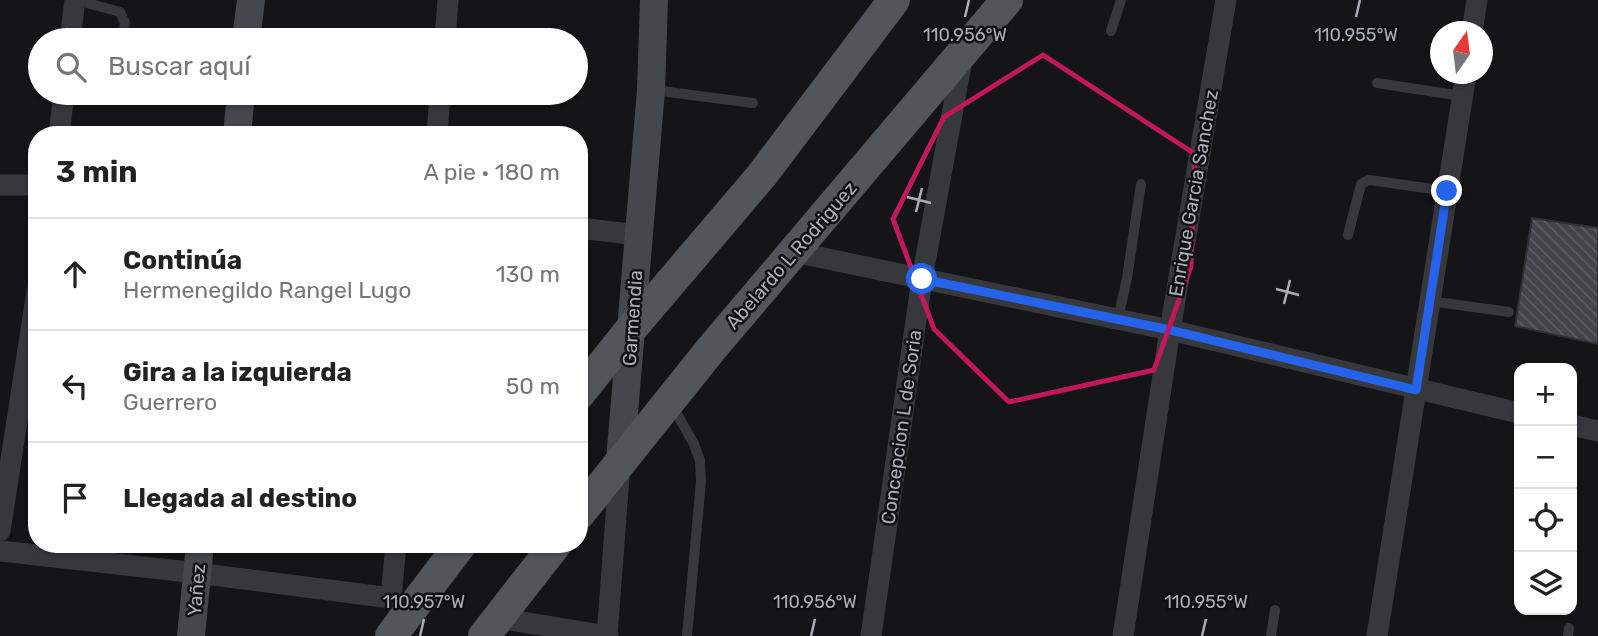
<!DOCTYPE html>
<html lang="es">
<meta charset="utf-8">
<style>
:root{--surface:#fff;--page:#f6f6f6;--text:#222;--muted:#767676;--line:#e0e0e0}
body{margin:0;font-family:Rubik,sans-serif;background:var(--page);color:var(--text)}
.controls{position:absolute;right:21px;bottom:21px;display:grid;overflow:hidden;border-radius:14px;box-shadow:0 2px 5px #0004}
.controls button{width:63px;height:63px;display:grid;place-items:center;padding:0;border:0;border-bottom:2px solid var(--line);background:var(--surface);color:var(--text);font:35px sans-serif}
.compass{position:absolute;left:1430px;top:21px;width:63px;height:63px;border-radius:50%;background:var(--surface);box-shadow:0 2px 5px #0004;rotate:14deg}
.stop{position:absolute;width:21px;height:21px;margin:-16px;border:5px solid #2563eb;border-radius:50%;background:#fff}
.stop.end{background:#2563eb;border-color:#fff;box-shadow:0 2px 7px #0008}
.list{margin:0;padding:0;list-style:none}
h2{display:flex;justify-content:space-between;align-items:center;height:91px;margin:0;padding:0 28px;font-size:30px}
h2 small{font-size:23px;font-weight:400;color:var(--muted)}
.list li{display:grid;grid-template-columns:46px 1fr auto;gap:21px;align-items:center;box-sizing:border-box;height:112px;padding:0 28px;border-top:2px solid var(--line)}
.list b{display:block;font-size:26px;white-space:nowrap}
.list p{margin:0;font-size:23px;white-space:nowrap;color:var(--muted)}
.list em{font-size:23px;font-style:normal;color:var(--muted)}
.icon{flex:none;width:38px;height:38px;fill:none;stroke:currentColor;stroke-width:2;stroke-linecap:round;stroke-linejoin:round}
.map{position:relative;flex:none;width:1598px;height:636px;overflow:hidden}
.search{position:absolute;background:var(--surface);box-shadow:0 2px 5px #0004;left:28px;top:28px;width:560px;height:77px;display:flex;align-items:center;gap:18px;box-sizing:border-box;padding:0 24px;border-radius:38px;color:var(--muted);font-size:26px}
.panel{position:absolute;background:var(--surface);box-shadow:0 2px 5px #0004;left:28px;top:126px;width:560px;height:427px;border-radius:28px}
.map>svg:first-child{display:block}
</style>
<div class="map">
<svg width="1598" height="636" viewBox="0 0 1598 636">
<defs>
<pattern id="building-back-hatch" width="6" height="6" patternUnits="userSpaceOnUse" patternTransform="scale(1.75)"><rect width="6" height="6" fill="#44454a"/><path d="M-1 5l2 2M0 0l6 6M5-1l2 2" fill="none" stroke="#5c5d62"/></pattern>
</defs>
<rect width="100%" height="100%" fill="#151517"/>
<path fill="url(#building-back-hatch)" stroke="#2f3033" stroke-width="2" d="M 1532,218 L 1598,228 L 1598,344 L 1515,326 Z"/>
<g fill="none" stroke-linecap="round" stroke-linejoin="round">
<g stroke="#36383c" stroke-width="10">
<path d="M 76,0 L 120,12 L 125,23 L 123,40"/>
<path d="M 1111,31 L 1121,0"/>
<path d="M 1377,83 L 1462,96"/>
<path d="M 653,90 L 753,103"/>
<path d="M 1348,235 L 1361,184 L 1369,180 L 1447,191"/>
<path d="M 1430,301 L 1509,312"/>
<path d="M 1118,319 L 1127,278 L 1141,184"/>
<path d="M 672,405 L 694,444 L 700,461 L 701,481 L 687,636"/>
<path d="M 1271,636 L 1275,610"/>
<path d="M 1568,636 L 1569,628"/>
</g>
<g stroke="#36383c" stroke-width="21">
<path d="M 1472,32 L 1477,0"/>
<path d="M 70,40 L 75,0"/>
<path d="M 445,40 L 448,0"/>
<path d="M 59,135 L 64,93"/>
<path d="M 437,135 L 440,93"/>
<path d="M 0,185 L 37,185"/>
<path d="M 579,228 L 638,235"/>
<path d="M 794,252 L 1170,330 L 1519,413"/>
<path d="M 1572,425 L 1598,431"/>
<path d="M 0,531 L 37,291"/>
<path d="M 0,551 L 197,573 L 391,598 L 407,615"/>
<path d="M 391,598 L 396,544"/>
<path d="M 498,618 L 608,636"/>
<path d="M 607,636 L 620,464"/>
<path d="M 871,636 L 922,279 L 963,54"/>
<path d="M 1123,636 L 1170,330 L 1226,0"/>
<path d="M 1377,636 L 1466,74"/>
</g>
<g stroke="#44474b" stroke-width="28">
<path d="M 246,40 L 251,0"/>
<path d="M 237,135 L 241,93"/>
<path d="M 620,461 L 651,90 L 654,0"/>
<path d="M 191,636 L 200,544"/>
</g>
<g stroke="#52555a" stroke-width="32">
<path d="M 579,394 L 631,329 L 762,175 L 894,0"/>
<path d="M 579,514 L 712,348 L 1007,0"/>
<path d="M 391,636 L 461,544"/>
<path d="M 484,636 L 556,544"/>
</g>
</g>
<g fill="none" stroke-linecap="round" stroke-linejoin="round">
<path stroke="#2563eb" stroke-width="9" d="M 922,279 L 1170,330 L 1416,390 L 1447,191"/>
</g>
<path fill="none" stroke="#c2185b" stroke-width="5" stroke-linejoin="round" d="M 1043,55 L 1195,154 L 1191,266 L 1154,370 L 1009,402 L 934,329 L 893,219 L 944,117 Z"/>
<path fill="none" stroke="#a8aeb6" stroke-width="2.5" d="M 965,17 L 969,0M 1356,17 L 1360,0M 907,197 L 931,203M 916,212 L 922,188M 1276,289 L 1299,295M 1284,304 L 1290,280M 420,636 L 424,619M 811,636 L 815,619M 1202,636 L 1206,619"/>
<g text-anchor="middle" stroke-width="5" stroke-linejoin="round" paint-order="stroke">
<g font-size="19" fill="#a8aeb6" stroke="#101012">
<text transform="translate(1193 193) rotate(-80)" y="7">Enrique Garcia Sanchez</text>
<text transform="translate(791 255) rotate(-49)" y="7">Abelardo L Rodriguez</text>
<text transform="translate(632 318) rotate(-86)" y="7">Garmendia</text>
<text transform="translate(901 427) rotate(-82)" y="7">Concepcion L de Soria</text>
<text transform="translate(196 590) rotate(-85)" y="7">Yañez</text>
</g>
</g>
<g font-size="18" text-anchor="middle" fill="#a8aeb6" stroke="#101012" stroke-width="5" stroke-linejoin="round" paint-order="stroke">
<text x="965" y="41">110.956°W</text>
<text x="1356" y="41">110.955°W</text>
<text x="424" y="608">110.957°W</text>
<text x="815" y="608">110.956°W</text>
<text x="1206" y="608">110.955°W</text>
</g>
</svg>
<div class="controls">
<button>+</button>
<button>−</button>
<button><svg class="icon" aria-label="locate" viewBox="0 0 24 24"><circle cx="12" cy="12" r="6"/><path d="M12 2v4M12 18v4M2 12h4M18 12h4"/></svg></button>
<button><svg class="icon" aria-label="layers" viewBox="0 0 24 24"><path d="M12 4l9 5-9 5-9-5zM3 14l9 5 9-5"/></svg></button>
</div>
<svg class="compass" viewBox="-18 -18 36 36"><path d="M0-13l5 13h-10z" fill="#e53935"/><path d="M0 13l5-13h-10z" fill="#767676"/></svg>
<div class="stop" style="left:922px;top:279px"></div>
<div class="stop end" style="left:1447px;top:191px"></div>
<div class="search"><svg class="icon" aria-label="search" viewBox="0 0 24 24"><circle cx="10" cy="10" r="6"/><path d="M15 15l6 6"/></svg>Buscar aquí</div>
<section class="panel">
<h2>3 min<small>A pie · 180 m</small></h2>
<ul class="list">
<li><svg class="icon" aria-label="ahead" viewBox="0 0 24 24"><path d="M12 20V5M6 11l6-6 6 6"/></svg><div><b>Continúa</b><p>Hermenegildo Rangel Lugo</p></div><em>130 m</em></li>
<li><svg class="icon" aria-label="left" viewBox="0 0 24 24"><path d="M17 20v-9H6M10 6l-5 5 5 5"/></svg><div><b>Gira a la izquierda</b><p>Guerrero</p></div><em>50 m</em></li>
<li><svg class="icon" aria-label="arrive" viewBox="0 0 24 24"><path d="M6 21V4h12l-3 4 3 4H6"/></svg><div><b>Llegada al destino</b></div></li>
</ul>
</section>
</div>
